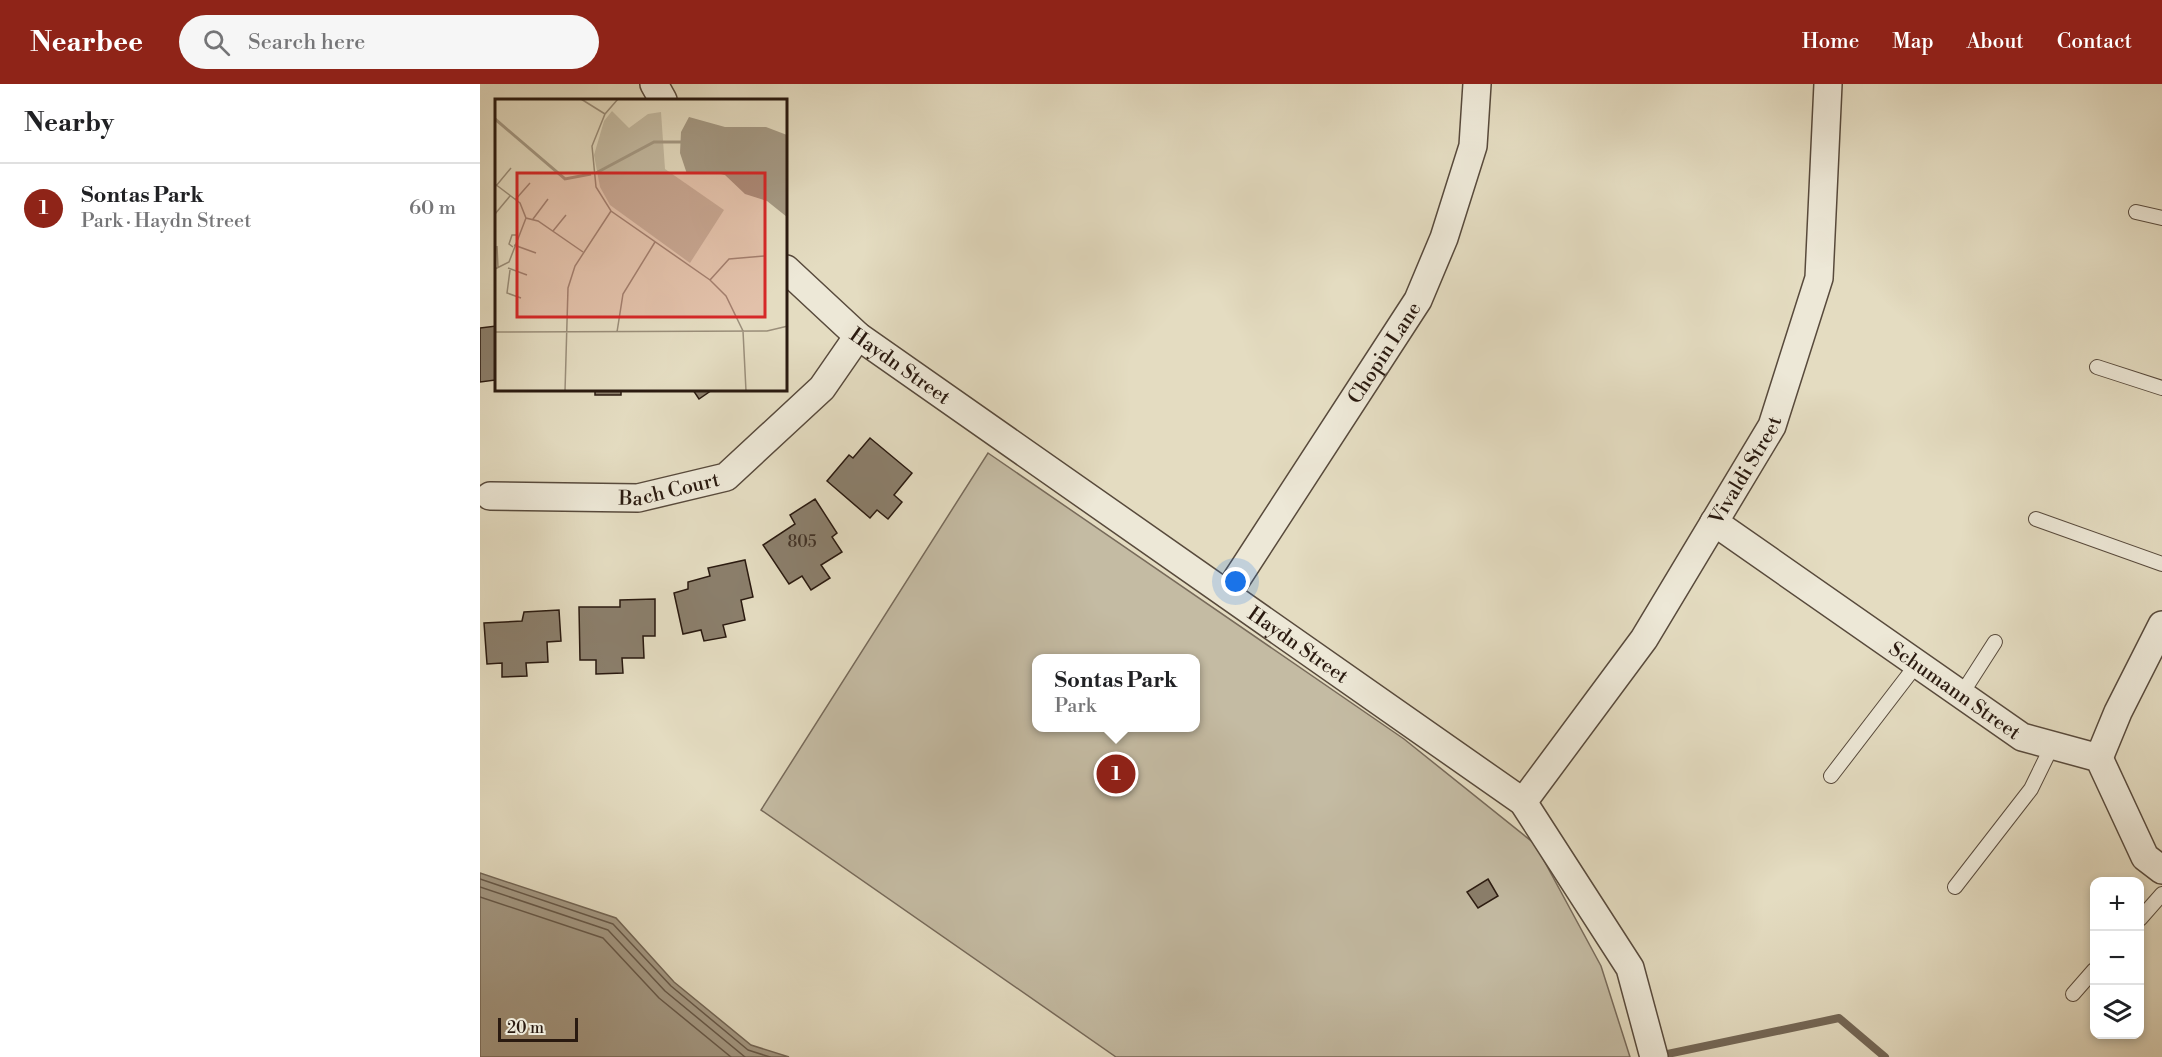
<!DOCTYPE html>
<meta charset="utf-8">
<style>
:root{--surface:#fff;--page:#f6f6f6;--text:#202124;--muted:#757577;--line:#e0e0e0;--accent:#8f2418}
body{margin:0;font-family:"Libre Bodoni",serif;background:var(--page);color:var(--text)}
.controls{position:absolute;right:18px;bottom:18px;display:grid;overflow:hidden;border-radius:12px;box-shadow:0 3px 9px #0003}
.controls button{width:54px;height:54px;display:grid;place-items:center;padding:0;border:0;border-bottom:2px solid var(--line);background:var(--surface);color:var(--text);font:30px sans-serif}
.scale{position:absolute;left:18px;bottom:15px;width:80px;box-sizing:border-box;padding-left:6px;border:3px solid #2a1a10;border-top:0;font-size:16px;line-height:21px;white-space:nowrap;color:#2a1a10;-webkit-text-stroke:4px #ede8d7;paint-order:stroke}
.you{position:absolute;left:756px;top:498px;width:21px;height:21px;margin:-15px;border:4px solid #fff;border-radius:50%;background:#1a73e8;box-shadow:0 0 0 9px #1a73e833}
.badge{display:grid;place-items:center;width:39px;height:39px;border-radius:50%;background:var(--accent);color:#fff;font-size:20px;font-weight:700}
.pin{position:absolute;translate:-50% -50%;border:3px solid #fff;box-shadow:0 2px 6px #0006}
.popup{position:absolute;left:552px;top:570px;width:168px;height:78px;box-sizing:border-box;display:grid;place-content:center;border-radius:12px;background:var(--surface);filter:drop-shadow(0 2px 4px #0005);font-size:20px;white-space:nowrap;color:var(--muted)}
.popup b{font-size:22px;color:var(--text)}
.popup::after{content:'';position:absolute;left:50%;top:100%;margin-left:-12px;border:12px solid transparent;border-top-color:var(--surface)}
.list{margin:0;padding:0;list-style:none}
h2{display:flex;justify-content:space-between;align-items:center;height:78px;margin:0;padding:0 24px;font-size:26px}
h2 small{font-size:20px;font-weight:400;color:var(--muted)}
.list li{display:grid;grid-template-columns:39px 1fr auto;gap:18px;align-items:center;box-sizing:border-box;height:90px;padding:0 24px;border-top:2px solid var(--line)}
.list b{display:block;font-size:22px;white-space:nowrap}
.list p{margin:0;font-size:20px;white-space:nowrap;color:var(--muted)}
.list em{font-size:20px;font-style:normal;color:var(--muted)}
.icon{flex:none;width:33px;height:33px;fill:none;stroke:currentColor;stroke-width:2;stroke-linecap:round;stroke-linejoin:round}
.map{position:relative;flex:none;width:1682px;height:973px;overflow:hidden}
header{display:flex;align-items:center;gap:36px;box-sizing:border-box;height:84px;padding:0 30px;background:var(--accent);color:#fff}
header strong{font-size:28px}
nav{display:flex;gap:33px;margin-inline-start:auto;font-size:21px}
.search{width:420px;height:54px;background:var(--page);display:flex;align-items:center;gap:15px;box-sizing:border-box;padding:0 21px;border-radius:33px;color:var(--muted);font-size:22px}
main{display:flex}
aside{flex:1;background:var(--surface)}
.map>svg:first-child{display:block}
</style>
<header>
<strong>Nearbee</strong>
<div class="search"><svg class="icon" aria-label="search" viewBox="0 0 24 24"><circle cx="10" cy="10" r="6"/><path d="M15 15l6 6"/></svg>Search here</div>
<nav><a>Home</a><a>Map</a><a>About</a><a>Contact</a></nav>
</header>
<main>
<aside>
<h2>Nearby<small></small></h2>
<ul class="list">
<li><span class="badge">1</span><div><b>Sontas Park</b><p>Park · Haydn Street</p></div><em>60 m</em></li>
</ul>
</aside>
<div class="map">
<svg width="1682" height="973" viewBox="0 0 1682 973">
<rect width="100%" height="100%" fill="#e4dcc1"/>
<filter id="stains"><feTurbulence type="fractalNoise" baseFrequency=".00333" numOctaves="4"/><feColorMatrix values="0 0 0 0 .2 0 0 0 0 .09 0 0 0 0 .02 0 0 0 .5 -.17"/></filter>
<radialGradient id="worn" r=".72"><stop offset=".6" stop-color="#630" stop-opacity="0"/><stop offset="1" stop-color="#630" stop-opacity=".3"/></radialGradient>
<path fill="#c4bba3" stroke="#776a5a" stroke-width="1.5" fill-rule="evenodd" d="M 508,369 L 924,655 L 1055,760 L 1121,882 L 1150,973 L 636,973 L 281,726 ZM 556,574 L 716,574 L 716,644 L 556,644 Z"/>
<path fill="#a59a85" stroke="#746756" stroke-width="1.5" d="M 0,789 L 136,834 L 194,898 L 271,961 L 309,973 L 0,973 Z"/>
<g fill="none" stroke-linecap="round" stroke-linejoin="round">
<g stroke="#685a4a" stroke-width="1.5">
<path d="M 0,795 L 133,840 L 191,902 L 268,966 L 290,973"/>
<path d="M 0,803 L 128,846 L 185,907 L 265,973"/>
<path d="M 0,813 L 123,854 L 179,914 L 251,973"/>
</g>
<path stroke="#746756" stroke-width="8" d="M 1178,972 L 1359,934 L 1405,973"/>
</g>
<g fill="#8b7f6c" stroke="#2a1a10" stroke-width="1.5">
<path d="M 16,242 L 16,301 L 15,296 L 0,298 L 0,244 Z"/>
<rect x="115" y="306" width="26" height="5"/>
<path d="M 213,306 L 232,306 L 219,315 Z"/>
<path d="M 390,354 L 432,389 L 414,411 L 422,418 L 408,435 L 397,426 L 390,434 L 347,397 L 369,371 L 373,374 Z"/>
<path d="M 335,415 L 357,449 L 352,453 L 362,468 L 341,481 L 350,494 L 331,506 L 322,492 L 309,500 L 283,461 L 315,440 L 310,431 Z"/>
<path d="M 265,476 L 273,513 L 261,516 L 265,536 L 243,541 L 246,553 L 224,557 L 221,546 L 203,550 L 194,509 L 208,505 L 208,498 L 230,492 L 228,484 Z"/>
<path d="M 175,515 L 175,552 L 163,552 L 164,574 L 142,574 L 143,589 L 116,590 L 116,576 L 100,576 L 99,523 L 140,523 L 140,516 Z"/>
<path d="M 79,526 L 81,557 L 67,558 L 68,578 L 46,579 L 47,592 L 22,593 L 22,579 L 7,580 L 4,539 L 42,537 L 44,528 Z"/>
<path d="M 1008,795 L 1018,812 L 998,824 L 987,808 Z"/>
</g>
<g fill="none" stroke-linecap="round" stroke-linejoin="round">
<defs>
<g id="service">
<path d="M 1656,128 L 1682,134"/>
<path d="M 1617,283 L 1682,304"/>
<path d="M 1556,435 L 1682,480"/>
<path d="M 1481,611 L 1515,558"/>
<path d="M 1351,692 L 1437,580"/>
<path d="M 1475,803 L 1551,705 L 1572,662"/>
<path d="M 1660,835 L 1682,810"/>
<path d="M 1593,910 L 1614,886"/>
</g>
<g id="minor">
<path d="M 174,0 L 183,16"/>
<path id="s1" d="M 306,185 L 378,252 L 1043,718 L 1150,884 L 1174,973"/>
<path id="s2" d="M 10,412 L 158,414 L 246,393 L 342,304 L 378,252"/>
<path id="s3" d="M 1234,438 L 1542,653 L 1619,674 L 1665,773 L 1682,786"/>
<path id="s4" d="M 747,510 L 938,216 L 964,154 L 993,62 L 997,0"/>
<path d="M 1619,674 L 1638,628 L 1682,541"/>
<path id="s5" d="M 1043,718 L 1164,555 L 1292,342 L 1339,194 L 1348,0"/>
</g>
</defs>
<use href="#service" stroke="#584a3c" stroke-width="16"/>
<use href="#minor" stroke="#584a3c" stroke-width="30"/>
<use href="#service" stroke="#ede8d7" stroke-width="14"/>
<use href="#minor" stroke="#ede8d7" stroke-width="27"/>
</g>
<g text-anchor="middle" stroke-width="6" stroke-linejoin="round" paint-order="stroke">
<g font-size="16" fill="#423327">
<text x="322" y="463">805</text>
</g>
<g font-size="20" fill="#2a1a10" stroke="#ede8d7">
<text dy="7" stroke="none"><textPath href="#s4" startOffset="288">Chopin Lane</textPath></text>
<text dy="7" stroke="none"><textPath href="#s1" startOffset="150">Haydn Street</textPath></text>
<text dy="7" stroke="none"><textPath href="#s5" startOffset="400">Vivaldi Street</textPath></text>
<text dy="7" stroke="none"><textPath href="#s2" startOffset="180">Bach Court</textPath></text>
<text dy="7" stroke="none"><textPath href="#s1" startOffset="636">Haydn Street</textPath></text>
<text dy="7" stroke="none"><textPath href="#s3" startOffset="294">Schumann Street</textPath></text>
</g>
</g>
<g transform="translate(15 15)">
<rect width="292" height="292" fill="#e4dcc1"/>
<path d="M 117,12 L 134,29 L 153,15 L 166,13 L 170,70 L 229,111 L 195,164 L 115,106 L 105,88 L 99,56 L 109,22 Z" fill="#c4bba3"/>
<path d="M 194,18 L 230,28 L 271,28 L 292,36 L 292,118 L 272,102 L 250,95 L 230,76 L 218,73 L 192,75 L 185,54 L 186,33 Z" fill="#a59a85"/>
<path fill="none" stroke="#a59a85" stroke-width="3" d="M 0,20 L 70,80 L 96,75M 101,74 L 159,43 L 187,43"/>
<path fill="none" stroke="#9a8e7a" stroke-width="1.5" d="M 86,0 L 110,15M 123,0 L 110,15 L 97,47 L 101,88 L 116,112 L 215,181 L 231,197 L 248,232 L 251,292M 0,85 L 25,104 L 31,119 L 43,122 L 88,153M 1,87 L 16,69M 20,101 L 35,84M 0,115 L 15,97M 38,120 L 53,100M 58,132 L 71,116M 19,146 L 41,154M 2,147 L 3,169M 18,148 L 14,145 L 17,136 L 23,136M 13,169 L 32,176M 0,170 L 14,163 L 31,119M 15,171 L 12,194 L 26,199M 215,181 L 234,160 L 269,157M 0,233 L 272,232 L 293,227M 122,233 L 128,195 L 160,143M 70,292 L 73,189 L 80,167 L 116,112"/>
<path fill="#d62828" fill-opacity="0.15" stroke="#d62828" stroke-width="3" d="M 22,74 L 270,74 L 270,218 L 22,218 Z"/>
<rect width="292" height="292" fill="none" stroke="#2a1a10" stroke-width="3"/>
</g>
<rect width="100%" height="100%" filter="url(#stains)"/>
<rect width="100%" height="100%" fill="url(#worn)"/>
</svg>
<div class="controls">
<button>+</button>
<button>−</button>
<button><svg class="icon" aria-label="layers" viewBox="0 0 24 24"><path d="M12 4l9 5-9 5-9-5zM3 14l9 5 9-5"/></svg></button>
</div>
<div class="scale">20 m</div>
<div class="you"></div>
<div class="pin badge" style="left:636px;top:690px">1</div>
<div class="popup"><b>Sontas Park</b>Park</div>
</div>
</main>
